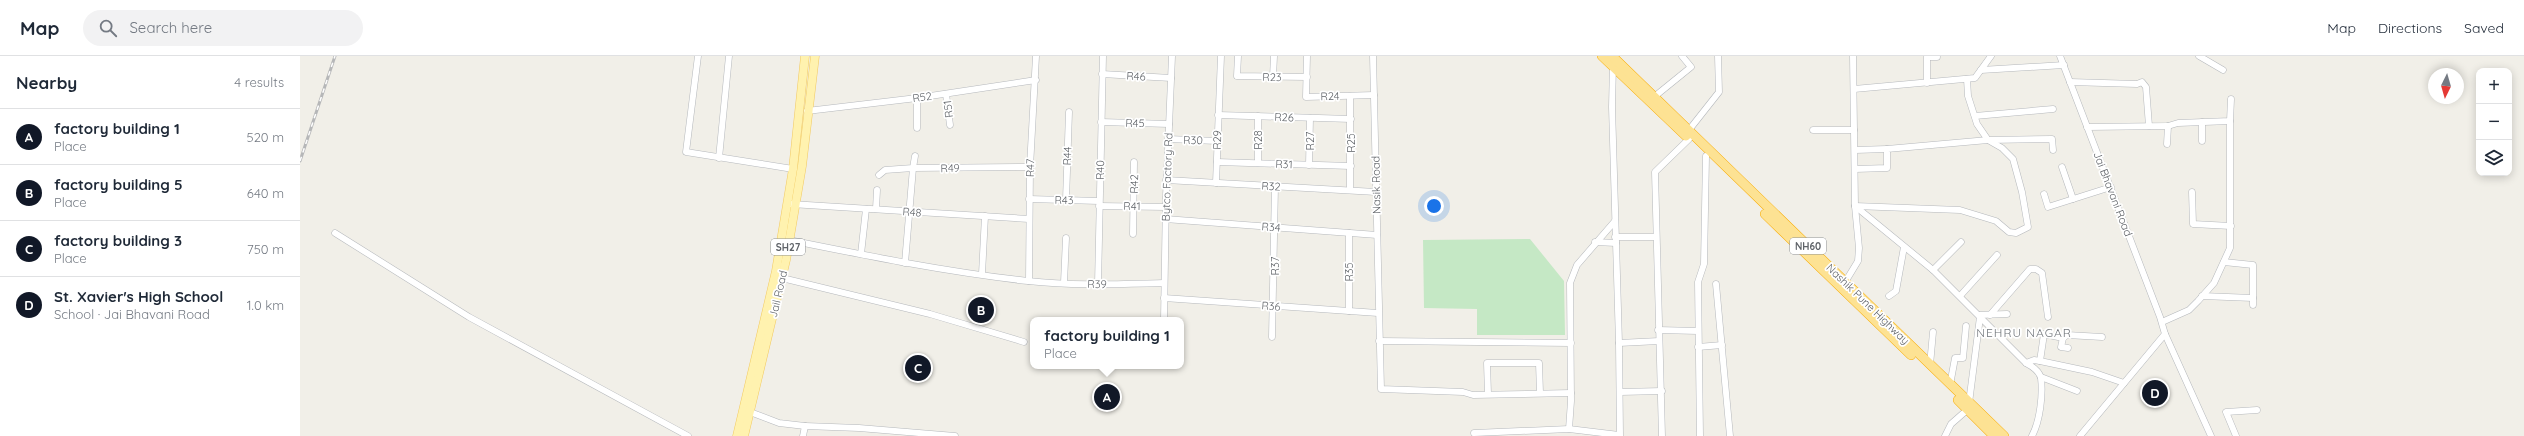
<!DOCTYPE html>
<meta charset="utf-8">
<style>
:root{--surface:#fff;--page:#f2f2f3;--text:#1f2937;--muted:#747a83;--line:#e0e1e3;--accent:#111827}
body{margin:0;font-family:Quicksand,sans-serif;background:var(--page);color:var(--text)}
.controls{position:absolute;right:12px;top:12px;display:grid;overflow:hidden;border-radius:8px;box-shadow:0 2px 10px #0003}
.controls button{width:36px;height:36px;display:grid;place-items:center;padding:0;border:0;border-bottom:1px solid var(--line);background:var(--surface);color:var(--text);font:20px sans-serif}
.compass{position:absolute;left:2128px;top:12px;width:36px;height:36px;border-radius:50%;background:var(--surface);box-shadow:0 2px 10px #0003;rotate:185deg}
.you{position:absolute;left:1134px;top:150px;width:14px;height:14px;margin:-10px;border:3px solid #fff;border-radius:50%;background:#1a73e8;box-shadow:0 0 0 6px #1a73e833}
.badge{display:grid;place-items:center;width:26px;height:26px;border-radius:50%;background:var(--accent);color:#fff;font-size:13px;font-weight:700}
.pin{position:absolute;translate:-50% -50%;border:2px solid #fff;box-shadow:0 1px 4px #0006}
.popup{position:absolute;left:730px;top:261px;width:154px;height:52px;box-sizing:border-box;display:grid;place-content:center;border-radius:8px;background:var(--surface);filter:drop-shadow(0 1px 3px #0005);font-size:13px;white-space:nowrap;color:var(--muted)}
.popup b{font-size:15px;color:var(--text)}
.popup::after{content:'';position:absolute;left:50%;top:100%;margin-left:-8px;border:8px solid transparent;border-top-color:var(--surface)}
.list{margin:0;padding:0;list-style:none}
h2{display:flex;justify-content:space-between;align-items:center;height:52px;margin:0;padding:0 16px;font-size:17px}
h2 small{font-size:13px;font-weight:400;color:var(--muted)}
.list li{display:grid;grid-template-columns:26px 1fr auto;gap:12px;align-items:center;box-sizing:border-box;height:56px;padding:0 16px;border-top:1px solid var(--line)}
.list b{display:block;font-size:15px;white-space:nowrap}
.list p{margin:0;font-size:13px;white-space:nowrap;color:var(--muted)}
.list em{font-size:13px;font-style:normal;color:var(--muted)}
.icon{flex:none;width:22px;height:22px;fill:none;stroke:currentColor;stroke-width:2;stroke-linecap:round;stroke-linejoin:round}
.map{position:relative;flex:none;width:2224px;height:380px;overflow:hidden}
header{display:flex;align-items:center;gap:24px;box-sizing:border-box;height:56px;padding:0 20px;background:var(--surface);border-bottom:1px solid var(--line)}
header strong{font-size:19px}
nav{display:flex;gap:22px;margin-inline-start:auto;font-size:14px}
.search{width:280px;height:36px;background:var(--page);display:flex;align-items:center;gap:10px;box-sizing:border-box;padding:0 14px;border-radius:22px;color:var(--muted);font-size:15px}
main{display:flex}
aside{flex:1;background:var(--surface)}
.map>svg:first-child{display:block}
</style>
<header>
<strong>Map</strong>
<div class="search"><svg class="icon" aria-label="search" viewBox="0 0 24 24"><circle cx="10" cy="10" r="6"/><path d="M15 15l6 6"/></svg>Search here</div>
<nav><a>Map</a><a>Directions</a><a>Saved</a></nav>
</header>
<main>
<aside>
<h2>Nearby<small>4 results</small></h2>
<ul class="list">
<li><span class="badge">A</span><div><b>factory building 1</b><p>Place</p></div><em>520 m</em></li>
<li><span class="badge">B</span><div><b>factory building 5</b><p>Place</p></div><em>640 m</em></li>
<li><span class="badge">C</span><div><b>factory building 3</b><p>Place</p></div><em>750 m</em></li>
<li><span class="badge">D</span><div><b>St. Xavier's High School</b><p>School · Jai Bhavani Road</p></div><em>1.0 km</em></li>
</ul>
</aside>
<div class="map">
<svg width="2224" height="380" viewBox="0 0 2224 380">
<rect width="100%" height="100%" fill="#f1efe8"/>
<path fill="#c5e8c5" d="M 1230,183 L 1264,225 L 1265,279 L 1177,279 L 1177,253 L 1124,252 L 1123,184 Z"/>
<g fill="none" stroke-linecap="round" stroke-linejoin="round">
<defs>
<g id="minor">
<path d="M 398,0 L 386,96 L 493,113"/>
<path d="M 938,0 L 937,20 L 1007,21"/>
<path d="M 1007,0 L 1006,41 L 1074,39"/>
<path d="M 1073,0 L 1081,333 L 1163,336 L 1173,339 L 1271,337"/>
<path d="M 1760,0 L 1860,261 L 1865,278 L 1780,380"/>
<path d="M 1899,0 L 1923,14"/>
<path d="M 1313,8 L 1312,51 L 1319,287 L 1320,380"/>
<path d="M 1681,14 L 1764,9"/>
<path d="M 802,18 L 871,22"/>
<path d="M 973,21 L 974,0"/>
<path d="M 1770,26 L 1837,28 L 1842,26 L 1846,31 L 1849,70"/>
<path d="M 1627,27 L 1627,1 L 1637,1"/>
<path d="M 1554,33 L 1675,22 L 1691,0"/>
<path d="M 646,38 L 650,69"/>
<path d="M 1354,41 L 1391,11 L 1382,0"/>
<path d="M 617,42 L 617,72"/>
<path d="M 507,55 L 617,42 L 736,24"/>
<path d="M 918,59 L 1051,63"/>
<path d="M 958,60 L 958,107"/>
<path d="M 1675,60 L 1753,53"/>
<path d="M 801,66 L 869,68"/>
<path d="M 1787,71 L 1868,70 L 1878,67 L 1930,65 L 1931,43"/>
<path d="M 1389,74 L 1419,36 L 1418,0"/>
<path d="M 1513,74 L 1554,74"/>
<path d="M 868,83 L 917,85"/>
<path d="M 1902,85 L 1902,66"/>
<path d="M 1867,88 L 1868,70"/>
<path d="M 1555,94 L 1587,93"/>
<path d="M 419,102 L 429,0"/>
<path d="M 917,106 L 1051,110"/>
<path d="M 1009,109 L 1010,62"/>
<path d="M 1762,111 L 1773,143"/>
<path d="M 1555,113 L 1587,112 L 1587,93 L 1688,84 L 1752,83 L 1753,94"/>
<path d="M 579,119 L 585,114 L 613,112 L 615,100"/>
<path d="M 866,124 L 1076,136"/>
<path d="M 916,127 L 921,0"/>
<path d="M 1050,134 L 1050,40"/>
<path d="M 1892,136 L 1893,168 L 1931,170"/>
<path d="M 1744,138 L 1748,151 L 1811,131"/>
<path d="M 729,143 L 799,145"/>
<path d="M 766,144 L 769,56"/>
<path d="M 491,148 L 729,163"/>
<path d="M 799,150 L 866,151"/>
<path d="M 1555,150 L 1660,154 L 1696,165 L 1709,176 L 1716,177 L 1728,171 L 1722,136 L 1713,103 L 1702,92 L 1688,84 L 1677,68 L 1668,40 L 1667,23"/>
<path d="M 1555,150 L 1633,214 L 1726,307 C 1732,310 1739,315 1741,322 C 1743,339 1740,365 1732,380"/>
<path d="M 576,153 L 577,134"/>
<path d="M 865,163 L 1077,179"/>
<path d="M 35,177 L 169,261 L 388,380"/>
<path d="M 1049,177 L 1049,255"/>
<path d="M 833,178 L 834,106"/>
<path d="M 1315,181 L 1356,181"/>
<path d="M 489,184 C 568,200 647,216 728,225 C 773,230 819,228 864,227"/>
<path d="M 1295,186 L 1316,187"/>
<path d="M 561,198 L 566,153"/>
<path d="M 1924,206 L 1953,209 L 1953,249"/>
<path d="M 605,207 L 613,112 L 730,111"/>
<path d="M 1633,214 L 1661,186"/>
<path d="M 682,218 L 685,160"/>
<path d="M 482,222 L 630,258 L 724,286"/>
<path d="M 729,225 L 730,111 L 736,0"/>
<path d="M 764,227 L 766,182"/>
<path d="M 798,228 L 803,0"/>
<path d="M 1416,228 L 1430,380"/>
<path d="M 1544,228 L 1558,205 L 1559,192 L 1555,150 L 1553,0"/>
<path d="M 1589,240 L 1596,235 L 1604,191"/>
<path d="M 1660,240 L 1697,199"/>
<path d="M 1902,240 L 1953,242"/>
<path d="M 864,242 L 1078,257"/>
<path d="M 1679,259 L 1707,258"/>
<path d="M 1690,259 L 1730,213 L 1736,213 L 1742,217 L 1748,261"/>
<path d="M 864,264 L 866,141 L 872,0"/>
<path d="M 1862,266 L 1889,254 L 1898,245 L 1914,227 L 1930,192 L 1930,65"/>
<path d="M 1358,274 L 1398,275"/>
<path d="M 1865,278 L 1911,380"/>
<path d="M 972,281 L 975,130"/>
<path d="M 1802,281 L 1767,279 L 1763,282 L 1744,278 L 1740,305 L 1792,316 L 1824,327"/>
<path d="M 1763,282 L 1761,291 L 1768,292"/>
<path d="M 1079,285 L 1271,287"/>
<path d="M 1319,287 L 1359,285"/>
<path d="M 1398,291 L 1422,289"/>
<path d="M 1726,307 L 1734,304 L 1740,305"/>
<path d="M 1630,309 L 1633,276"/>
<path d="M 1741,321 L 1777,335"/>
<path d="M 1650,329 L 1655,302 L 1663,302 L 1666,270"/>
<path d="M 1320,336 L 1362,335"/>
<path d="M 1188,338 L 1187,307 L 1239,307 L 1240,337"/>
<path d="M 1669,347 L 1680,261"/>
<path d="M 450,356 L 479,367 L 505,370"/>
<path d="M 1269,373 L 1271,345 L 1270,227 L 1277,209 L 1315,165"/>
<path d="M 1174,377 L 1269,373 L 1319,379"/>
<path d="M 503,380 L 505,370 L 559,372 L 655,380"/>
<path d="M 1362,380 L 1355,116 L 1389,83"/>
<path d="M 1400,380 L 1398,226 L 1404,208 L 1406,100"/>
<path d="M 1645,380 L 1651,368 L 1667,354"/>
<path d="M 1936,380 L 1926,356 L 1957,354"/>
</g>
<g id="major">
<path d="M 437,380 L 476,215 L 493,113 L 505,0"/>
<path d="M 444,380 L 486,204 L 502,110 L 515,0"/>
</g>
<g id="highway">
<path d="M 1302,0 L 1386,80"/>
<path d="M 1312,0 L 1704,380"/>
<path d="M 1465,158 L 1611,299"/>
<path d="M 1658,344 L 1694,380"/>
</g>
</defs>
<use href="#minor" stroke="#b5b8bc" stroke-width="7"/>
<use href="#major" stroke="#f2c960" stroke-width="9"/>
<use href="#highway" stroke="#f9ab00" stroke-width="10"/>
<use href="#minor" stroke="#fff" stroke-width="6"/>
<use href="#major" stroke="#fff2af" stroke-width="8"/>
<use href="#highway" stroke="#fde293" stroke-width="9"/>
<defs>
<path id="rail" d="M 0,105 L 35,0"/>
</defs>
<use href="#rail" stroke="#b6b7b8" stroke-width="3"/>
<use href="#rail" stroke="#fff" stroke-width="1.5" stroke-dasharray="4.5" stroke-linecap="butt"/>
</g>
<g text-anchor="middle" stroke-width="3.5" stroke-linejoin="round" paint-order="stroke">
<g fill="#fff" stroke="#8f9295" stroke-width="1">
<rect x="1490" y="182" width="36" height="16" rx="3"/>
<rect x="471" y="183" width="34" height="16" rx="3"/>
</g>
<g font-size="10" font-weight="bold" fill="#5f6368">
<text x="1508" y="194">NH60</text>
<text x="488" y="195">SH27</text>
</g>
<g font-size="11" fill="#5f6368" stroke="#fff">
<text transform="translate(836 20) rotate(3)" y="4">R46</text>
<text transform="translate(972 21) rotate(1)" y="4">R23</text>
<text transform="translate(1030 40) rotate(-1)" y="4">R24</text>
<text transform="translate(622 41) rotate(-8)" y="4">R52</text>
<text transform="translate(648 53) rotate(-97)" y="4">R51</text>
<text transform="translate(984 61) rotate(2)" y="4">R26</text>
<text transform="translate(835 67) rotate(2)" y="4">R45</text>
<text transform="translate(893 84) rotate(2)" y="4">R30</text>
<text transform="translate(917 84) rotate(-89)" y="4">R29</text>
<text transform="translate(958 84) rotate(-90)" y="4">R28</text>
<text transform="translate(1010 85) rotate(-90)" y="4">R27</text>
<text transform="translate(1051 87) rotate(-90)" y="4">R25</text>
<text transform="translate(767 100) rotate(-88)" y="4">R44</text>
<text transform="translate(984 108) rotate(2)" y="4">R31</text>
<text transform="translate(650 112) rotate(-1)" y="4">R49</text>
<text transform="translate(730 112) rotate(-88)" y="4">R47</text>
<text transform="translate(800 114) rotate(-88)" y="4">R40</text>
<text transform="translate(867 121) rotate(-88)" y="4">Bytco Factory Rd</text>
<text transform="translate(834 128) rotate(-88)" y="4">R42</text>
<text transform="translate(1076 129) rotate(-91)" y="4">Nasik Road</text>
<text transform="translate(971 130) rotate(3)" y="4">R32</text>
<text transform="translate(1813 138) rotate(69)" y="4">Jai Bhavani Road</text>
<text transform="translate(764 144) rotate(1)" y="4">R43</text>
<text transform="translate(832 150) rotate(1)" y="4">R41</text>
<text transform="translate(612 156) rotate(4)" y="4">R48</text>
<text transform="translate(971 171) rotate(4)" y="4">R34</text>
<text transform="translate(975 210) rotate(-90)" y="4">R37</text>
<text transform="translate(1049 216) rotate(-90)" y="4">R35</text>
<text transform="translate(797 228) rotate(1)" y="4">R39</text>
<text transform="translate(478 238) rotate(-77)" y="4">Jail Road</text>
<text transform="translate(1568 248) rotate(44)" y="4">Nashik Pune Highway</text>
<text transform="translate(971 250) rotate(4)" y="4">R36</text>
</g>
<g font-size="12" letter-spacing="1" fill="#70757a" stroke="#fff">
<text x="1724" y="281">NEHRU NAGAR</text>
</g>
</g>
</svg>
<div class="controls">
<button>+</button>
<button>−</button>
<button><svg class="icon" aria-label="layers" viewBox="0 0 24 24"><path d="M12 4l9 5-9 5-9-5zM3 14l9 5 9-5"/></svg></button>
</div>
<svg class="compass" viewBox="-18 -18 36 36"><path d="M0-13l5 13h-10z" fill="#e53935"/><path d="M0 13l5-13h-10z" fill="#747a83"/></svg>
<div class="you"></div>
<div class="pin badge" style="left:807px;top:341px">A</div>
<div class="popup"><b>factory building 1</b>Place</div>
<div class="pin badge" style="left:681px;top:254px">B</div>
<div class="pin badge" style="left:618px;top:312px">C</div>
<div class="pin badge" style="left:1855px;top:337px">D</div>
</div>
</main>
